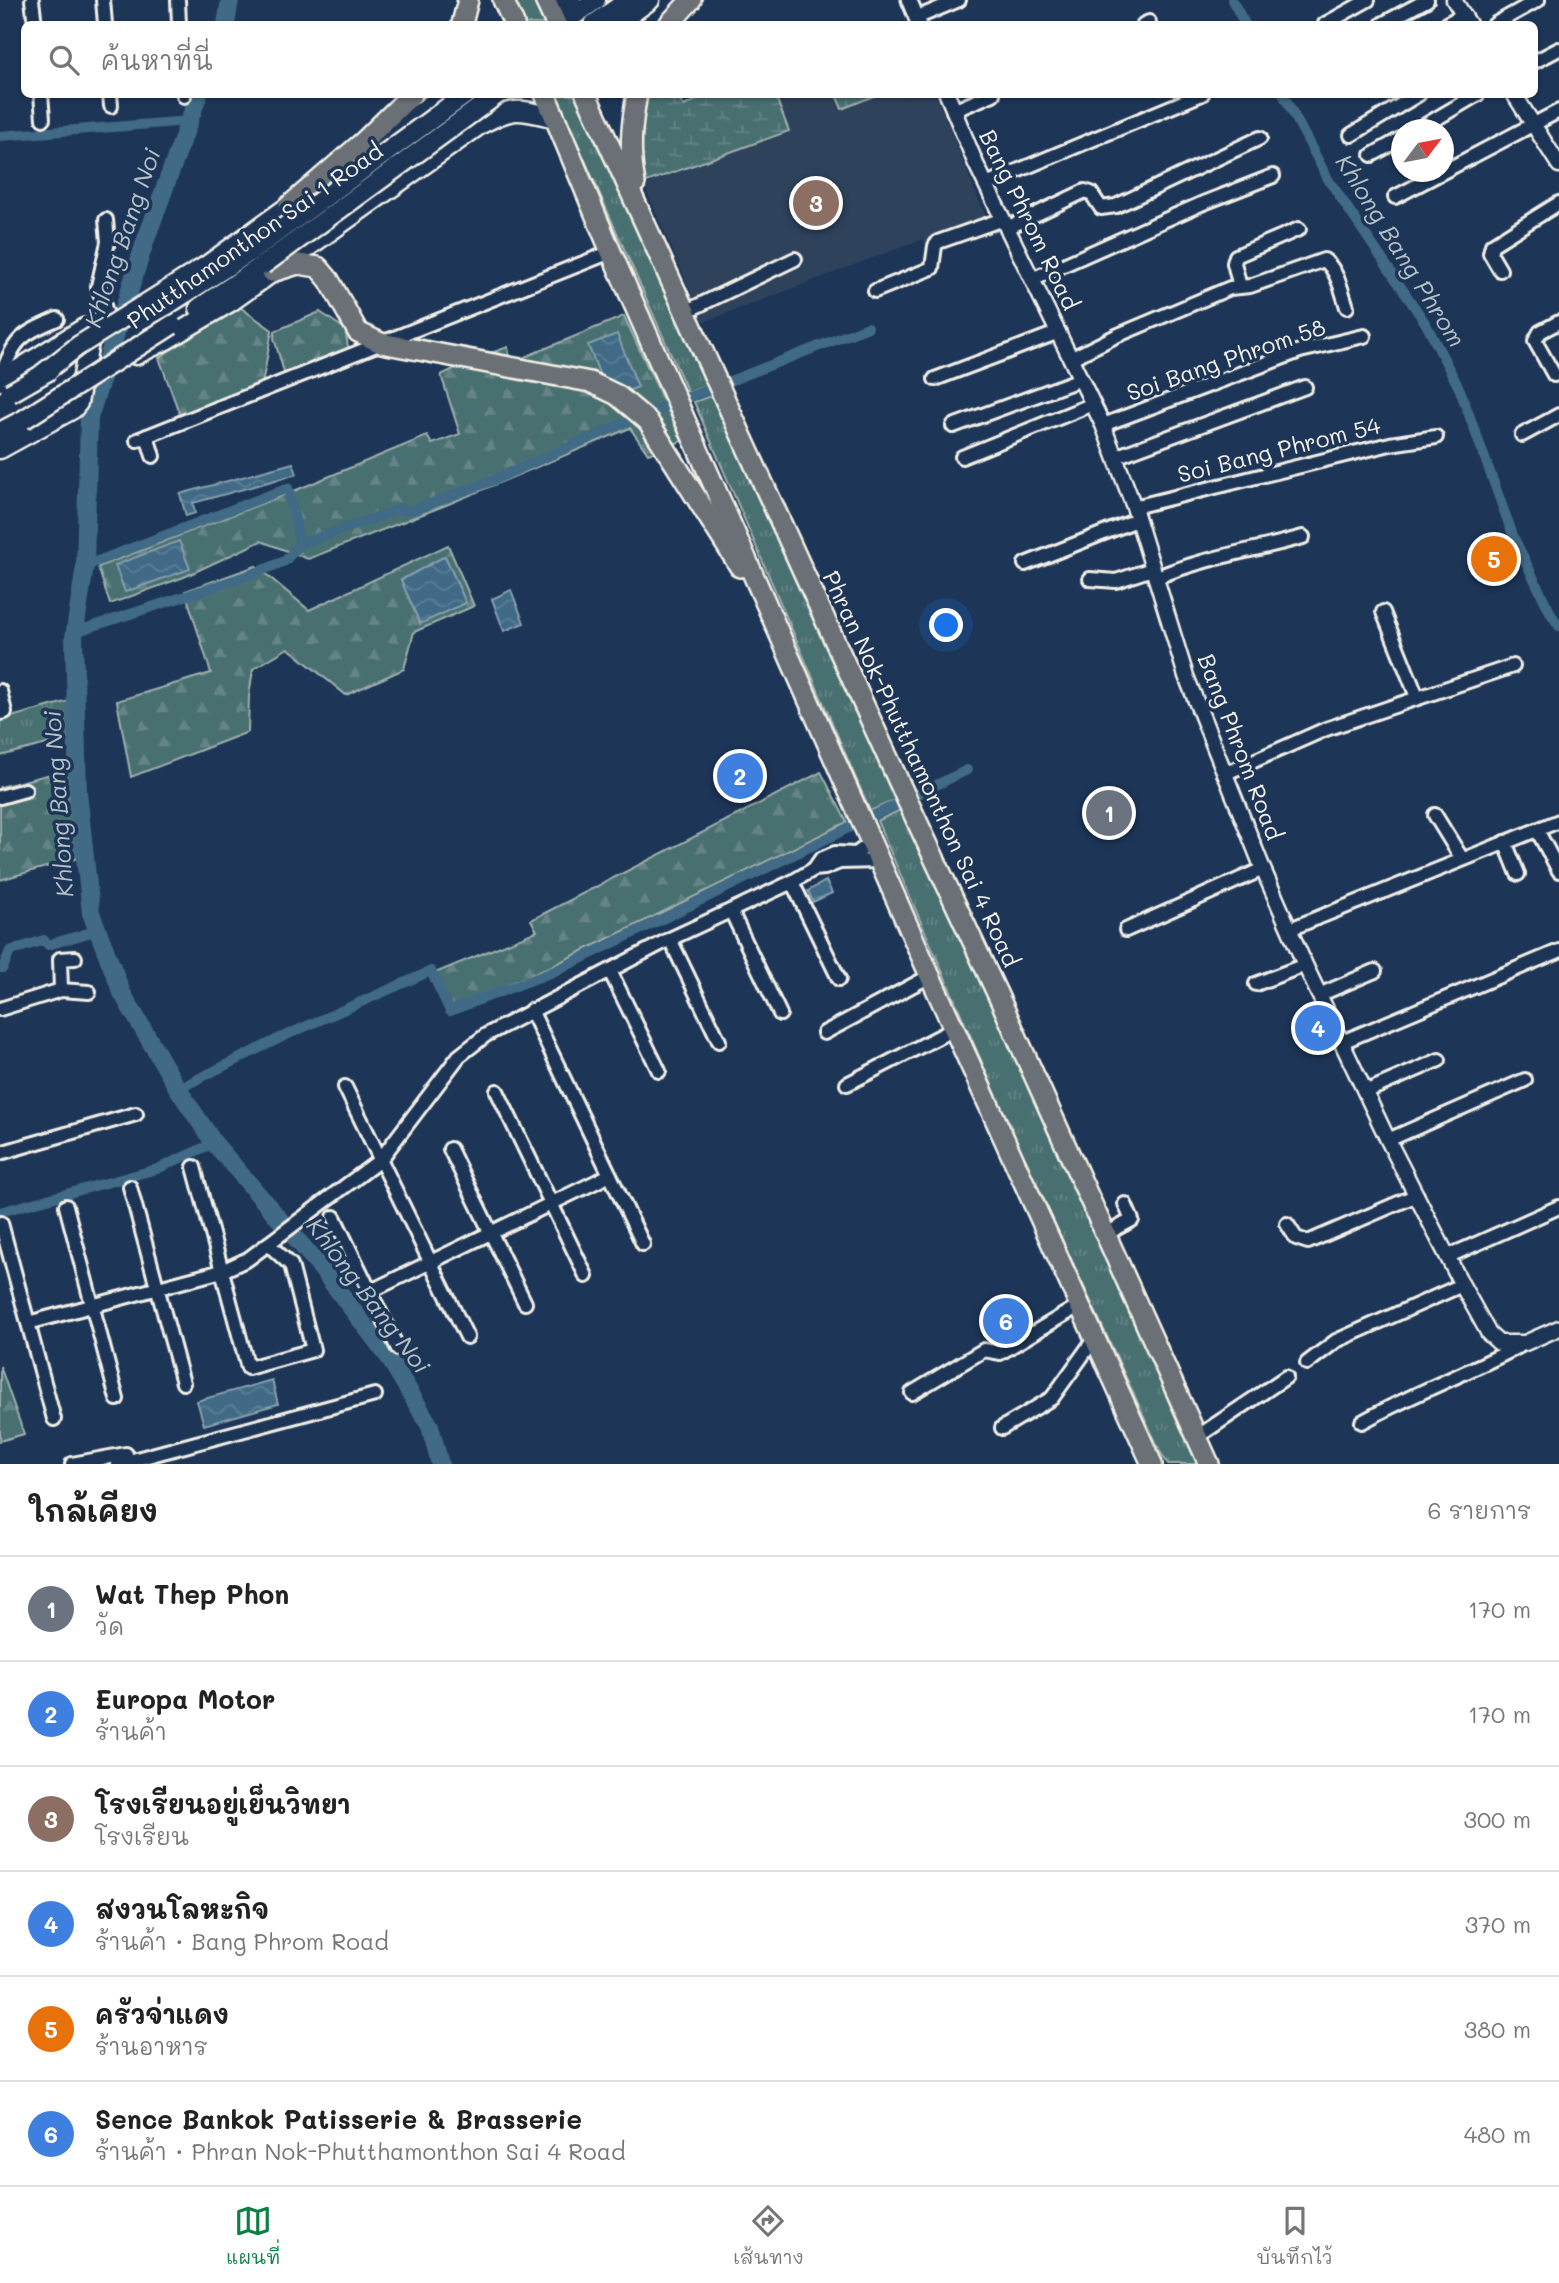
<!DOCTYPE html>
<html lang="th">
<meta charset="utf-8">
<style>
:root{--surface:#fff;--page:#f2f2f2;--text:#222;--muted:#767676;--line:#e0e0e0;--accent:#0b8043}
body{margin:0;font-family:Mali,"Playpen Sans Thai",sans-serif;background:var(--page);color:var(--text)}
.compass{position:absolute;left:1391px;top:119px;width:63px;height:63px;border-radius:50%;background:var(--surface);box-shadow:0 2px 5px #0004;rotate:58deg}
.you{position:absolute;left:947px;top:626px;width:24px;height:24px;margin:-18px;border:5px solid #fff;border-radius:50%;background:#1a73e8;box-shadow:0 0 0 10px #1a73e833}
.badge{display:grid;place-items:center;width:46px;height:46px;border-radius:50%;background:var(--accent);color:#fff;font-size:23px;font-weight:700}
.pin{position:absolute;translate:-50% -50%;border:4px solid #fff;box-shadow:0 2px 7px #0006}
.list{margin:0;padding:0;list-style:none}
h2{display:flex;justify-content:space-between;align-items:center;height:91px;margin:0;padding:0 28px;font-size:30px}
h2 small{font-size:23px;font-weight:400;color:var(--muted)}
.list li{display:grid;grid-template-columns:46px 1fr auto;gap:21px;align-items:center;box-sizing:border-box;height:105px;padding:0 28px;border-top:2px solid var(--line)}
.list b{display:block;font-size:26px;white-space:nowrap}
.list p{margin:0;font-size:23px;white-space:nowrap;color:var(--muted)}
.list em{font-size:23px;font-style:normal;color:var(--muted)}
.icon{flex:none;width:38px;height:38px;fill:none;stroke:currentColor;stroke-width:2;stroke-linecap:round;stroke-linejoin:round}
.map{position:relative;flex:none;width:1559px;height:1464px;overflow:hidden}
.search{position:absolute;background:var(--surface);box-shadow:0 2px 5px #0004;left:21px;right:21px;top:21px;height:77px;display:flex;align-items:center;gap:18px;box-sizing:border-box;padding:0 24px;border-radius:10px;color:var(--muted);font-size:26px}
.sheet{height:721px;background:var(--surface)}
nav{display:flex;justify-content:space-around;align-items:center;box-sizing:border-box;height:98px;border-top:2px solid var(--line);background:var(--surface);font-size:19px;color:var(--muted)}
nav a{display:grid;justify-items:center;gap:4px}
nav .on{color:var(--accent)}
.map>svg:first-child{display:block}
</style>
<div class="map">
<svg width="1559" height="1464" viewBox="0 0 1559 1464">
<defs>
<pattern id="grass-tufts" width="24" height="20" patternUnits="userSpaceOnUse" patternTransform="scale(1.75)"><rect width="24" height="20" fill="#4a6f71"/><path d="M3 7l-1-3M5 7V3M7 7l1-3M15 17l-1-3M17 17v-4M19 17l1-3" fill="none" stroke="#658485"/></pattern>
<pattern id="forest-firs" width="22" height="20" patternUnits="userSpaceOnUse" patternTransform="scale(1.75)"><rect width="22" height="20" fill="#4a6f71"/><path d="M5 1l3.5 6h-7zM16 11l3.5 6h-7z" fill="#658485"/></pattern>
<pattern id="wetland-marsh" width="20" height="14" patternUnits="userSpaceOnUse" patternTransform="scale(1.75)"><rect width="20" height="14" fill="#4a6f71"/><path d="M1 5h8M5 5V1M11 12h8M15 12V8" fill="none" stroke="#658485"/></pattern>
<pattern id="water-waves" width="16" height="10" patternUnits="userSpaceOnUse" patternTransform="scale(1.75)"><rect width="16" height="10" fill="#3f6a86"/><path d="M0 5q4-4 8 0t8 0" fill="none" stroke="#5b8097"/></pattern>
</defs>
<rect width="100%" height="100%" fill="#1d3557"/>
<filter id="ink" filterUnits="userSpaceOnUse"><feTurbulence type="fractalNoise" baseFrequency=".0143" numOctaves="2"/><feDisplacementMap in="SourceGraphic" scale="14" xChannelSelector="R" yChannelSelector="G"/><feConvolveMatrix kernelMatrix="1 2 1 2 8 2 1 2 1" color-interpolation-filters="sRGB"/></filter>
<g filter="url(#ink)">
<path fill="#2f425c" d="M 775,95 L 836,95 L 842,109 L 876,95 L 936,95 L 987,220 L 926,244 L 923,239 L 704,322 L 644,185 L 789,131 Z"/>
<g fill="url(#grass-tufts)" stroke="#9fb0ac" stroke-width="2">
<path d="M 513,0 L 536,0 L 547,24 L 524,24 Z"/>
<path d="M 556,95 L 578,95 L 710,384 L 688,393 Z"/>
<path d="M 713,395 L 900,798 L 870,811 L 694,402 Z"/>
<path d="M 69,701 L 71,738 L 0,756 L 0,720 Z"/>
<path d="M 904,808 L 1200,1464 L 1168,1464 L 1161,1453 L 1010,1127 L 877,821 Z"/>
</g>
<g fill="url(#forest-firs)" stroke="#9fb0ac" stroke-width="2">
<path d="M 237,305 L 272,330 L 262,385 L 180,415 L 159,358 Z"/>
<path d="M 320,312 L 345,329 L 349,352 L 285,376 L 274,338 L 275,331 Z"/>
<path d="M 624,316 L 682,441 L 648,454 L 630,428 L 446,505 L 308,559 L 261,541 L 184,577 L 110,604 L 98,567 L 289,493 L 427,436 L 432,444 L 460,434 L 441,375 L 479,357 L 508,347 L 510,363 Z"/>
<path d="M 448,545 L 474,606 L 414,632 L 404,669 L 346,695 L 288,648 L 253,669 L 249,696 L 248,732 L 131,777 L 117,701 L 211,673 L 185,591 L 256,566 L 309,610 Z"/>
<path d="M 70,769 L 78,858 L 0,880 L 0,787 Z"/>
<path d="M 821,772 L 847,822 L 552,966 L 451,1009 L 435,973 L 537,931 L 531,920 Z"/>
<path d="M 0,1366 L 24,1434 L 0,1441 Z"/>
</g>
<g fill="url(#wetland-marsh)" stroke="#9fb0ac" stroke-width="2">
<path d="M 645,95 L 678,95 L 677,97 L 684,106 L 706,95 L 775,95 L 789,131 L 641,184 L 630,157 Z"/>
<path d="M 836,95 L 876,95 L 842,109 Z"/>
</g>
<g fill="url(#water-waves)" stroke="#87a0ad" stroke-width="2">
<path d="M 617,334 L 638,387 L 609,398 L 588,345 Z"/>
<path d="M 293,463 L 297,474 L 193,503 L 195,513 L 186,516 L 180,494 Z"/>
<path d="M 179,541 L 190,569 L 125,592 L 115,565 Z"/>
<path d="M 445,556 L 466,603 L 420,624 L 401,580 Z"/>
<path d="M 511,590 L 524,623 L 504,631 L 492,599 Z"/>
<path d="M 826,881 L 832,893 L 813,902 L 808,891 Z"/>
<path d="M 272,1380 L 278,1404 L 204,1425 L 197,1401 Z"/>
</g>
<g fill="none" stroke-linecap="round" stroke-linejoin="round">
<g stroke="#3f6a86" stroke-width="10">
<path d="M 1232,0 L 1245,24"/>
<path d="M 1283,94 L 1328,179 L 1426,324 L 1460,390 L 1514,538 L 1551,614 L 1559,626"/>
<path d="M 0,136 L 189,121"/>
<path d="M 85,566 L 288,488 L 300,544 L 403,508 L 408,512 L 494,480 L 633,419 L 868,327"/>
<path d="M 75,632 L 253,574 L 285,561 L 300,544"/>
<path d="M 0,968 L 3,968 L 10,951 L 44,940 L 48,945 L 98,930"/>
<path d="M 178,1089 L 282,1037 L 431,971 L 450,1011 L 558,970 L 967,770"/>
<path d="M 0,1212 L 157,1169 L 214,1143"/>
</g>
<g stroke="#3f6a86" stroke-width="18">
<path d="M 226,24 L 230,0"/>
<path d="M 199,94 L 145,242 L 89,418 L 85,566 L 74,637 L 78,792 L 91,913 L 122,993 L 178,1089 L 214,1143 L 317,1263 L 388,1356 L 430,1426 L 440,1464"/>
</g>
<defs>
<g id="minor">
<path d="M 32,0 L 35,24"/>
<path d="M 103,0 L 105,24"/>
<path d="M 178,0 L 179,24"/>
<path d="M 916,18 L 959,0"/>
<path d="M 1144,24 L 1149,22"/>
<path d="M 1325,24 L 1368,0"/>
<path d="M 1382,24 L 1427,0"/>
<path d="M 1446,24 L 1463,15"/>
<path d="M 1495,24 L 1538,0"/>
<path d="M 1534,62 L 1559,49"/>
<path d="M 41,94 L 43,119"/>
<path d="M 110,94 L 111,106"/>
<path d="M 184,94 L 184,96"/>
<path d="M 953,111 L 993,94"/>
<path d="M 1417,130 L 1478,94"/>
<path d="M 1351,135 L 1419,94"/>
<path d="M 1372,155 L 1402,138"/>
<path d="M 986,184 L 1202,94"/>
<path d="M 1395,197 L 1559,111"/>
<path d="M 1007,228 L 1085,191 L 1091,193 L 1101,208 L 1116,206 L 1260,138"/>
<path d="M 1500,270 L 1490,253 L 1492,245 L 1559,203"/>
<path d="M 1032,279 L 1201,204 L 1273,176"/>
<path d="M 1240,287 L 1250,286 L 1324,260 C 1337,269 1342,292 1347,307"/>
<path d="M 875,291 L 932,268 L 935,246 L 938,242 L 1003,219"/>
<path d="M 685,312 L 795,259"/>
<path d="M 87,328 L 106,312 L 98,286 L 108,242 L 106,220"/>
<path d="M 1072,358 L 1116,336 L 1230,288 L 1240,287 L 1234,263 L 1236,256 L 1299,229"/>
<path d="M 1554,375 L 1535,341 L 1540,332 L 1559,322"/>
<path d="M 0,378 C 16,338 18,336 57,319"/>
<path d="M 935,379 L 1059,332"/>
<path d="M 1103,425 L 1300,351 L 1364,336"/>
<path d="M 953,426 L 1081,379"/>
<path d="M 1522,435 L 1559,415"/>
<path d="M 147,436 L 153,456"/>
<path d="M 137,440 L 611,252"/>
<path d="M 962,457 L 1093,404"/>
<path d="M 1115,457 L 1305,387"/>
<path d="M 1134,507 L 1390,444 L 1436,437"/>
<path d="M 1025,564 L 1137,520"/>
<path d="M 1155,578 C 1202,558 1253,551 1303,537"/>
<path d="M 1090,579 L 1116,581 L 1152,569"/>
<path d="M 1383,612 L 1417,697"/>
<path d="M 0,691 L 5,712 L 0,713"/>
<path d="M 1224,774 L 1326,729 L 1513,666"/>
<path d="M 0,797 L 25,790"/>
<path d="M 1435,815 L 1462,859"/>
<path d="M 1537,830 L 1559,871"/>
<path d="M 1505,842 L 1518,874"/>
<path d="M 814,869 L 825,868 L 840,862 L 880,861"/>
<path d="M 792,882 L 839,979"/>
<path d="M 731,911 L 780,1014"/>
<path d="M 1290,929 L 1559,821"/>
<path d="M 1126,930 L 1263,869"/>
<path d="M 670,939 L 719,1041"/>
<path d="M 610,971 L 659,1071"/>
<path d="M 1256,984 L 1305,965"/>
<path d="M 61,990 L 60,959 L 75,958"/>
<path d="M 1319,995 L 1375,971"/>
<path d="M 0,1009 L 61,990 L 89,992"/>
<path d="M 531,1010 L 643,1244"/>
<path d="M 824,1033 L 930,976"/>
<path d="M 1342,1042 L 1559,951"/>
<path d="M 847,1084 L 954,1029"/>
<path d="M 345,1087 L 467,1337"/>
<path d="M 497,1091 L 586,1276"/>
<path d="M 1365,1092 L 1439,1060"/>
<path d="M 1388,1140 L 1525,1080"/>
<path d="M 450,1149 L 525,1303"/>
<path d="M 0,1153 L 136,1114"/>
<path d="M 194,1167 L 248,1368 L 313,1350 L 291,1265 L 268,1244"/>
<path d="M 130,1187 L 183,1383"/>
<path d="M 66,1206 L 117,1399"/>
<path d="M 334,1217 L 398,1349"/>
<path d="M 1,1223 L 54,1419"/>
<path d="M 1287,1224 L 1296,1238 L 1308,1242 L 1417,1195"/>
<path d="M 1106,1234 L 1132,1220 L 1125,1204"/>
<path d="M 1449,1256 L 1559,1207"/>
<path d="M 369,1292 L 610,1175"/>
<path d="M 28,1323 L 222,1271 L 248,1259 L 380,1160 L 459,1056 L 486,1035 L 670,939 L 792,882 L 814,869 L 821,859 L 835,853 L 856,854 L 872,842"/>
<path d="M 1307,1363 L 1336,1341 L 1462,1285"/>
<path d="M 912,1393 L 984,1350 L 1000,1353 L 1080,1305"/>
<path d="M 1362,1422 C 1415,1392 1472,1372 1525,1343"/>
<path d="M 1002,1428 L 1052,1398 L 1095,1338"/>
<path d="M 1197,1437 L 1286,1377"/>
<path d="M 72,1464 L 126,1454"/>
<path d="M 118,1464 L 375,1395"/>
</g>
<g id="tertiary">
<path d="M 909,0 L 919,24"/>
<path d="M 1454,0 L 1469,24"/>
<path d="M 947,94 L 976,164 L 1103,425 L 1134,507 L 1186,676 L 1263,869 L 1305,965 L 1388,1140 L 1462,1285 L 1489,1334 L 1499,1343 L 1525,1343 L 1559,1328"/>
<path d="M 1514,94 L 1559,165"/>
</g>
<g id="secondary">
<path d="M 546,3 C 556,7 562,6 571,0"/>
<path d="M 562,24 L 596,0"/>
<path d="M 594,24 L 628,0"/>
<path d="M 617,24 L 650,0"/>
<path d="M 354,160 L 445,94"/>
<path d="M 206,266 L 300,198"/>
<path d="M 167,305 L 253,250"/>
<path d="M 199,308 L 263,265"/>
<path d="M 136,355 L 166,340 L 232,301 L 481,124 C 515,106 519,109 555,118"/>
<path d="M 0,381 L 84,328 L 91,332 L 78,403 L 73,409 L 0,449"/>
<path d="M 0,432 L 23,420"/>
</g>
<g id="primary">
<path d="M 503,0 L 514,24"/>
<path d="M 545,0 L 556,24"/>
<path d="M 462,24 L 468,0"/>
<path d="M 669,24 L 691,0"/>
<path d="M 545,94 L 611,252 L 930,976 L 1152,1464"/>
<path d="M 586,94 L 908,802 L 1002,1004 L 1209,1464"/>
<path d="M 635,183 C 629,152 631,126 637,94"/>
<path d="M 289,206 L 363,142 L 412,94"/>
<path d="M 272,272 L 298,264 L 318,267 L 329,280 L 358,332 L 381,343 L 590,382 L 617,395 L 648,421 L 740,567"/>
</g>
</defs>
<use href="#minor" stroke="#f4f1e8" stroke-width="18"/>
<use href="#tertiary" stroke="#f4f1e8" stroke-width="19"/>
<use href="#secondary" stroke="#f4f1e8" stroke-width="23"/>
<use href="#primary" stroke="#f4f1e8" stroke-width="24"/>
<use href="#minor" stroke="#1d3557" stroke-width="12"/>
<use href="#tertiary" stroke="#1d3557" stroke-width="14"/>
<use href="#secondary" stroke="#1d3557" stroke-width="18"/>
<use href="#primary" stroke="#6a7074" stroke-width="19"/>
<defs>
<g id="secondary-bridge">
<path d="M 253,250 L 466,94"/>
<path d="M 263,265 L 498,94"/>
<path d="M 138,321 L 167,305"/>
<path d="M 42,374 L 78,346 L 206,266"/>
<path d="M 10,393 L 50,370"/>
<path d="M 23,420 L 172,325"/>
</g>
</defs>
<use href="#secondary-bridge" stroke="#f4f1e8" stroke-width="23" stroke-linecap="butt"/>
<use href="#secondary-bridge" stroke="#1d3557" stroke-width="18"/>
</g>
</g>
<g text-anchor="middle" stroke-width="7" stroke-linejoin="round" paint-order="stroke">
<g font-size="23" fill="#f4f1e8" stroke="#1d3557">
<text transform="translate(1029 220) rotate(64)" y="8">Bang Phrom Road</text>
<text transform="translate(255 236) rotate(-35)" y="8">Phutthamonthon Sai 1 Road</text>
<text transform="translate(1226 360) rotate(-19)" y="8">Soi Bang Phrom 58</text>
<text transform="translate(1279 450) rotate(-14)" y="8">Soi Bang Phrom 54</text>
<text transform="translate(1240 747) rotate(69)" y="8">Bang Phrom Road</text>
<text transform="translate(921 769) rotate(65)" y="8">Phran Nok-Phutthamonthon Sai 4 Road</text>
</g>
<g font-size="24" font-style="italic" fill="#b5c2c6" stroke="#1d3557">
<text transform="translate(123 238) rotate(-71)" y="8">Khlong Bang Noi</text>
<text transform="translate(1400 251) rotate(58)" y="8">Khlong Bang Phrom</text>
<text transform="translate(59 804) rotate(-94)" y="8">Khlong Bang Noi</text>
<text transform="translate(368 1296) rotate(53)" y="8">Khlong Bang Noi</text>
</g>
</g>
</svg>
<svg class="compass" viewBox="-18 -18 36 36"><path d="M0-13l5 13h-10z" fill="#e53935"/><path d="M0 13l5-13h-10z" fill="#767676"/></svg>
<div class="you"></div>
<div class="pin badge" style="left:1109px;top:813px;background:#6b7280">1</div>
<div class="pin badge" style="left:740px;top:776px;background:#3f7fe0">2</div>
<div class="pin badge" style="left:816px;top:203px;background:#8d6e63">3</div>
<div class="pin badge" style="left:1318px;top:1028px;background:#3f7fe0">4</div>
<div class="pin badge" style="left:1494px;top:559px;background:#e8710a">5</div>
<div class="pin badge" style="left:1006px;top:1321px;background:#3f7fe0">6</div>
<div class="search"><svg class="icon" aria-label="search" viewBox="0 0 24 24"><circle cx="10" cy="10" r="6"/><path d="M15 15l6 6"/></svg>ค้นหาที่นี่</div>
</div>
<section class="sheet">
<h2>ใกล้เคียง<small>6 รายการ</small></h2>
<ul class="list">
<li><span class="badge" style="background:#6b7280">1</span><div><b>Wat Thep Phon</b><p>วัด</p></div><em>170 m</em></li>
<li><span class="badge" style="background:#3f7fe0">2</span><div><b>Europa Motor</b><p>ร้านค้า</p></div><em>170 m</em></li>
<li><span class="badge" style="background:#8d6e63">3</span><div><b>โรงเรียนอยู่เย็นวิทยา</b><p>โรงเรียน</p></div><em>300 m</em></li>
<li><span class="badge" style="background:#3f7fe0">4</span><div><b>สงวนโลหะกิจ</b><p>ร้านค้า · Bang Phrom Road</p></div><em>370 m</em></li>
<li><span class="badge" style="background:#e8710a">5</span><div><b>ครัวจ่าแดง</b><p>ร้านอาหาร</p></div><em>380 m</em></li>
<li><span class="badge" style="background:#3f7fe0">6</span><div><b>Sence Bankok Patisserie &amp; Brasserie</b><p>ร้านค้า · Phran Nok-Phutthamonthon Sai 4 Road</p></div><em>480 m</em></li>
</ul>
</section>
<nav>
<a class="on"><svg class="icon" aria-label="map" viewBox="0 0 24 24"><path d="M3 6l6-2 6 2 6-2v14l-6 2-6-2-6 2zM9 4v14M15 6v14"/></svg>แผนที่</a>
<a><svg class="icon" aria-label="directions" viewBox="0 0 24 24"><path d="M12 3l9 9-9 9-9-9zM9 14v-3h6M13 9l2 2-2 2"/></svg>เส้นทาง</a>
<a><svg class="icon" aria-label="saved" viewBox="0 0 24 24"><path d="M7 4h10v16l-5-4-5 4z"/></svg>บันทึกไว้</a>
</nav>
